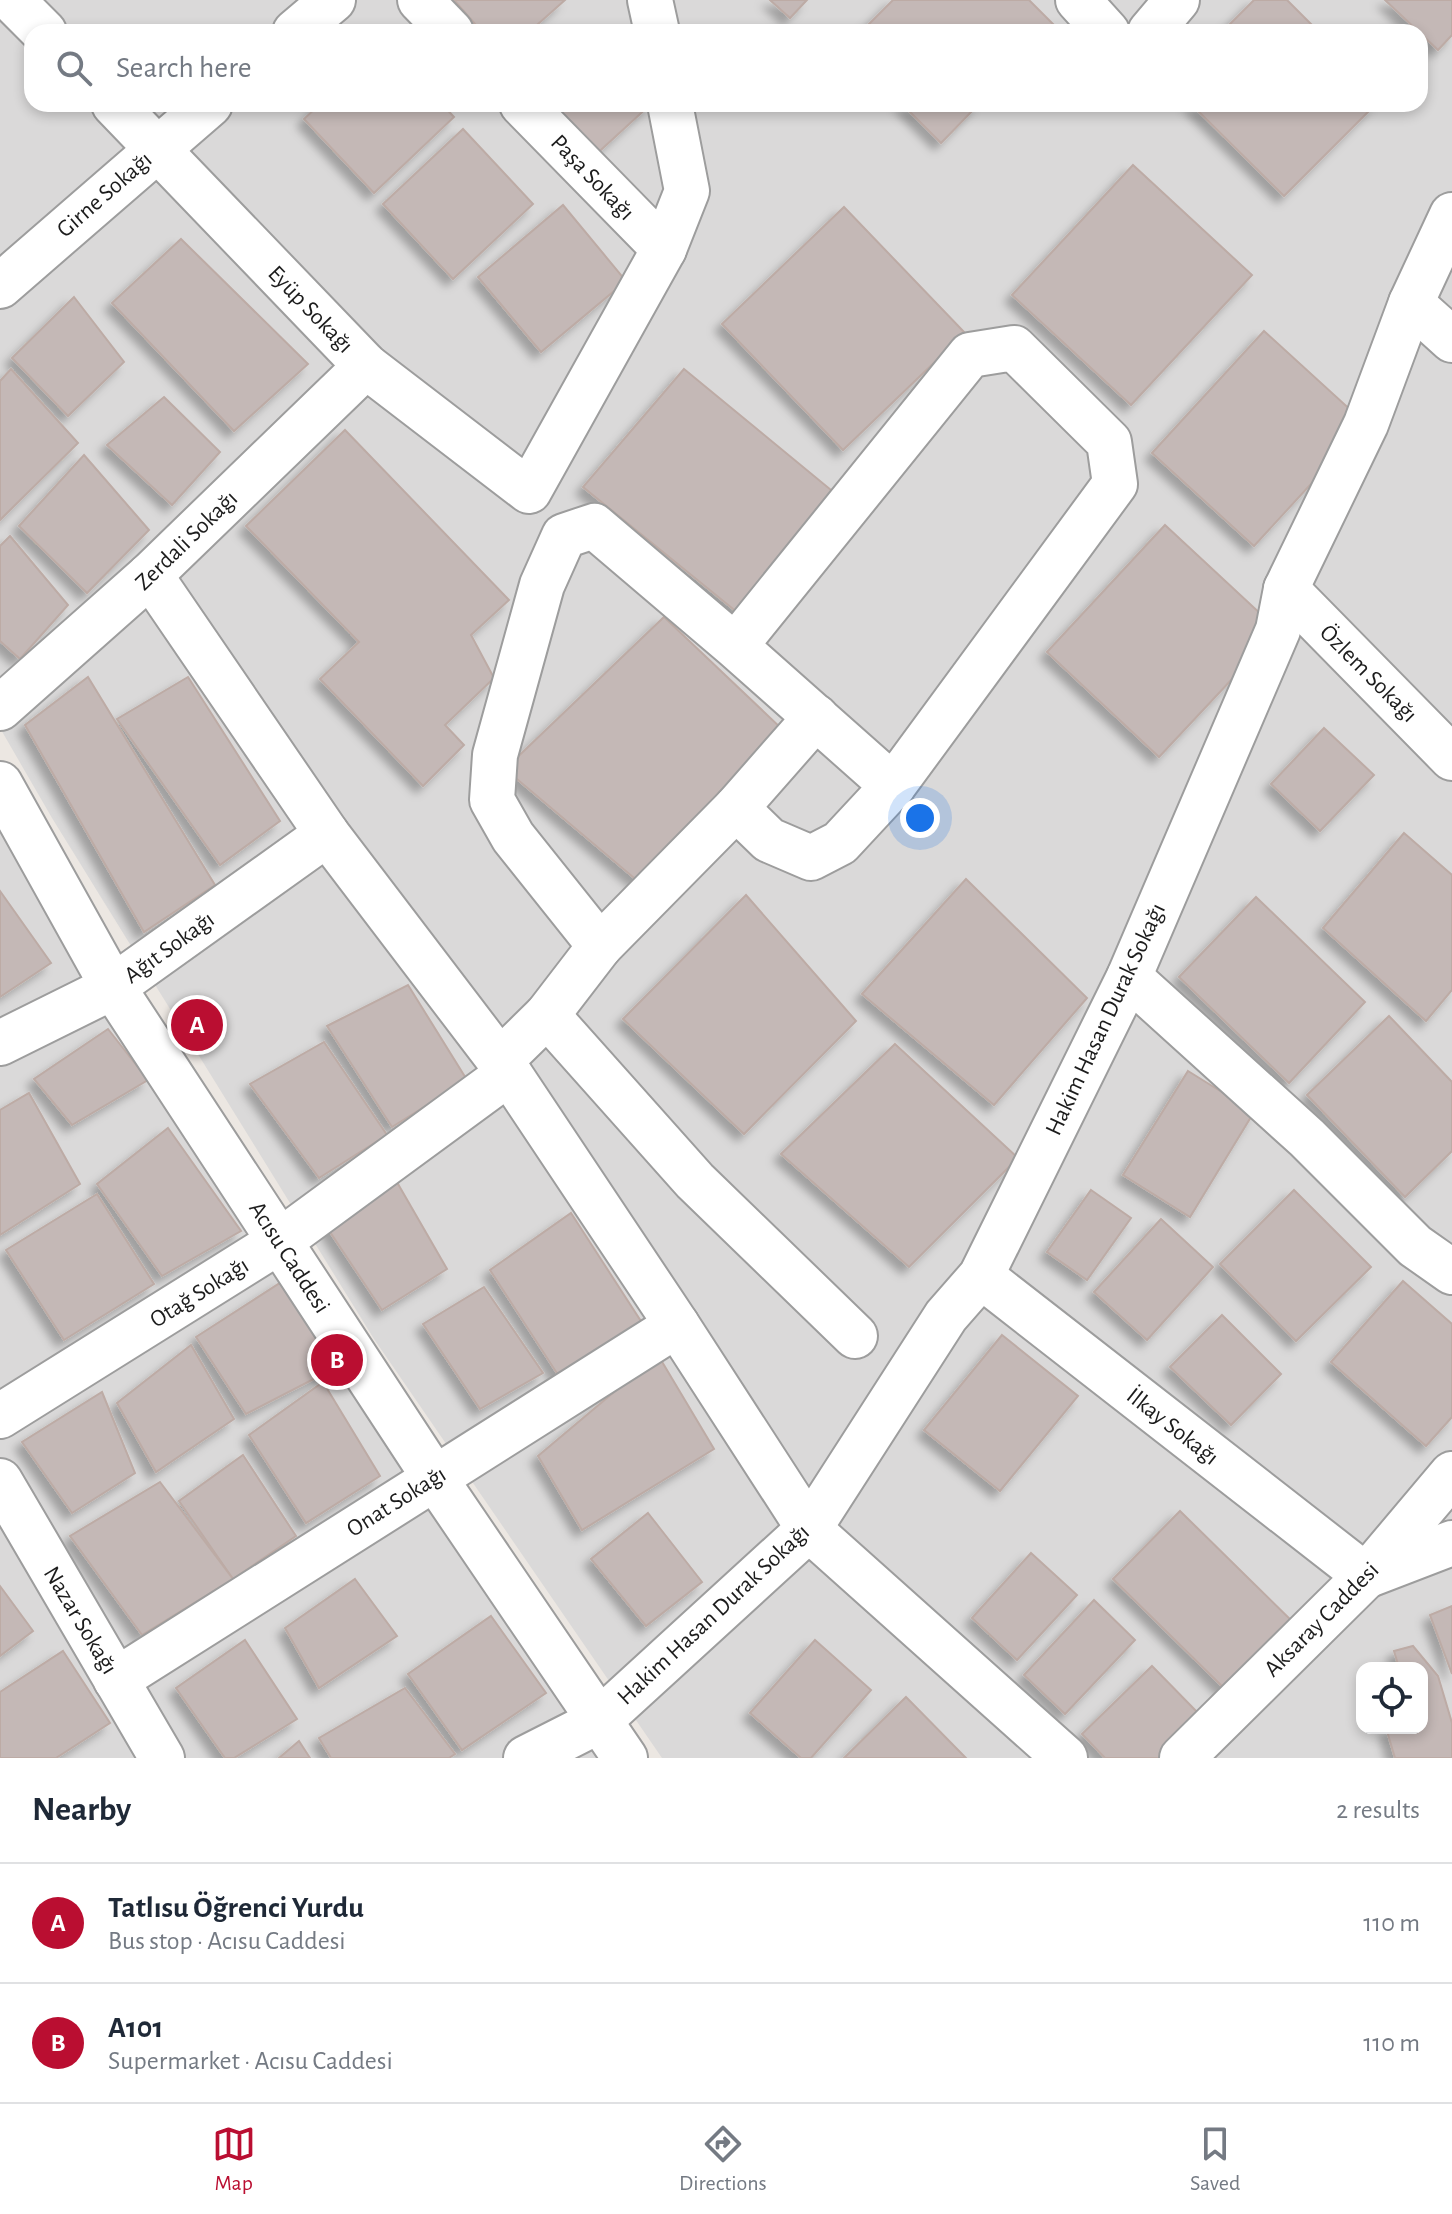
<!DOCTYPE html>
<meta charset="utf-8">
<style>
:root{--surface:#fff;--page:#f6f6f7;--text:#1f2937;--muted:#747a83;--line:#e0e1e3;--accent:#ba0e31}
body{margin:0;font-family:"Alegreya Sans",sans-serif;background:var(--page);color:var(--text)}
.controls{position:absolute;right:24px;bottom:24px;display:grid;overflow:hidden;border-radius:16px;box-shadow:0 4px 12px #0003}
.controls button{width:72px;height:72px;display:grid;place-items:center;padding:0;border:0;border-bottom:2px solid var(--line);background:var(--surface);color:var(--text);font:40px sans-serif}
.you{position:absolute;left:920px;top:818px;width:28px;height:28px;margin:-20px;border:6px solid #fff;border-radius:50%;background:#1a73e8;box-shadow:0 0 0 12px #1a73e833}
.badge{display:grid;place-items:center;width:52px;height:52px;border-radius:50%;background:var(--accent);color:#fff;font-size:26px;font-weight:700}
.pin{position:absolute;translate:-50% -50%;border:4px solid #fff;box-shadow:0 2px 8px #0006}
.list{margin:0;padding:0;list-style:none}
h2{display:flex;justify-content:space-between;align-items:center;height:104px;margin:0;padding:0 32px;font-size:34px}
h2 small{font-size:26px;font-weight:400;color:var(--muted)}
.list li{display:grid;grid-template-columns:52px 1fr auto;gap:24px;align-items:center;box-sizing:border-box;height:120px;padding:0 32px;border-top:2px solid var(--line)}
.list b{display:block;font-size:30px;white-space:nowrap}
.list p{margin:0;font-size:26px;white-space:nowrap;color:var(--muted)}
.list em{font-size:26px;font-style:normal;color:var(--muted)}
.icon{flex:none;width:44px;height:44px;fill:none;stroke:currentColor;stroke-width:2;stroke-linecap:round;stroke-linejoin:round}
.map{position:relative;flex:none;width:1452px;height:1758px;overflow:hidden}
.search{position:absolute;background:var(--surface);box-shadow:0 4px 12px #0003;left:24px;right:24px;top:24px;height:88px;display:flex;align-items:center;gap:20px;box-sizing:border-box;padding:0 28px;border-radius:24px;color:var(--muted);font-size:30px}
.sheet{height:344px;background:var(--surface)}
nav{display:flex;justify-content:space-around;align-items:center;box-sizing:border-box;height:112px;border-top:2px solid var(--line);background:var(--surface);font-size:22px;color:var(--muted)}
nav a{display:grid;justify-items:center;gap:4px}
nav .on{color:var(--accent)}
.map>svg:first-child{display:block}
</style>
<div class="map">
<svg width="1452" height="1758" viewBox="0 0 1452 1758">
<defs>
<filter id="shadow"><feDropShadow dx="-7" dy="7" stdDeviation="4" flood-color="#0004"/></filter>
</defs>
<rect width="100%" height="100%" fill="#ece7e2"/>
<g fill="#dad9d9" fill-rule="evenodd">
<path d="M 0,0 L 1452,0 L 1452,1758 L 662,1758 L 374,1339 L 52,818 L 0,728 ZM 32,32 L 1420,32 L 1420,104 L 32,104 ZM 1362,1668 L 1422,1668 L 1422,1728 L 1362,1728 Z"/>
<path d="M 0,824 L 124,1044 L 604,1758 L 0,1758 Z"/>
</g>
<g fill="#c4b8b6" stroke="#bdaba5" stroke-width="2" filter="url(#shadow)">
<path d="M 454,0 L 565,0 L 529,32 L 482,32 Z"/>
<path d="M 770,0 L 807,0 L 790,18 Z"/>
<path d="M 893,0 L 1029,0 L 1056,27 L 1051,32 L 861,32 Z"/>
<path d="M 1254,0 L 1287,0 L 1319,32 L 1222,32 Z"/>
<path d="M 1385,0 L 1452,0 L 1452,35 L 1438,50 Z"/>
<path d="M 320,104 L 442,104 L 454,117 L 374,193 L 304,119 Z"/>
<path d="M 541,104 L 651,104 L 591,159 Z"/>
<path d="M 902,104 L 979,104 L 941,143 Z"/>
<path d="M 1191,104 L 1376,104 L 1284,196 Z"/>
<path d="M 463,129 L 533,204 L 453,279 L 383,204 Z"/>
<path d="M 1133,165 L 1252,275 L 1131,405 L 1012,295 Z"/>
<path d="M 563,205 L 626,281 L 541,352 L 478,277 Z"/>
<path d="M 844,207 L 965,333 L 843,450 L 722,324 Z"/>
<path d="M 181,239 L 308,364 L 234,431 L 112,303 Z"/>
<path d="M 74,297 L 124,362 L 68,416 L 12,358 Z"/>
<path d="M 1264,331 L 1366,424 L 1254,546 L 1152,453 Z"/>
<path d="M 11,369 L 78,443 L 0,520 L 0,381 Z"/>
<path d="M 684,369 L 848,504 L 738,613 L 583,487 Z"/>
<path d="M 164,397 L 220,452 L 172,505 L 107,445 Z"/>
<path d="M 345,430 L 509,600 L 471,635 L 494,678 L 445,725 L 464,745 L 423,786 L 320,679 L 359,642 L 246,526 Z"/>
<path d="M 84,455 L 149,530 L 87,593 L 19,526 Z"/>
<path d="M 1165,525 L 1278,630 L 1159,757 L 1047,652 Z"/>
<path d="M 10,536 L 68,605 L 20,659 L 0,641 L 0,546 Z"/>
<path d="M 664,617 L 784,731 L 640,883 L 505,769 Z"/>
<path d="M 88,677 L 215,885 L 144,932 L 25,725 Z"/>
<path d="M 188,677 L 280,821 L 220,865 L 117,719 Z"/>
<path d="M 1324,728 L 1374,775 L 1320,831 L 1271,784 Z"/>
<path d="M 1404,833 L 1452,875 L 1452,990 L 1426,1021 L 1323,928 Z"/>
<path d="M 966,879 L 1087,998 L 994,1105 L 862,994 Z"/>
<path d="M 0,891 L 51,963 L 0,997 Z"/>
<path d="M 746,895 L 856,1021 L 744,1134 L 623,1019 Z"/>
<path d="M 1256,897 L 1365,1002 L 1289,1083 L 1179,977 Z"/>
<path d="M 408,985 L 467,1080 L 392,1127 L 327,1026 Z"/>
<path d="M 1389,1016 L 1452,1082 L 1452,1151 L 1405,1197 L 1307,1095 Z"/>
<path d="M 108,1029 L 148,1080 L 72,1125 L 34,1079 Z"/>
<path d="M 324,1042 L 387,1135 L 319,1178 L 250,1084 Z"/>
<path d="M 895,1044 L 1018,1158 L 909,1267 L 781,1154 Z"/>
<path d="M 1188,1071 L 1254,1112 L 1190,1217 L 1123,1175 Z"/>
<path d="M 29,1093 L 80,1184 L 0,1235 L 0,1110 Z"/>
<path d="M 168,1128 L 241,1231 L 162,1276 L 97,1184 Z"/>
<path d="M 394,1177 L 447,1269 L 382,1310 L 324,1223 Z"/>
<path d="M 1091,1190 L 1131,1218 L 1087,1280 L 1047,1252 Z"/>
<path d="M 1294,1190 L 1371,1267 L 1296,1341 L 1220,1264 Z"/>
<path d="M 97,1194 L 154,1284 L 64,1340 L 6,1250 Z"/>
<path d="M 571,1213 L 646,1329 L 562,1381 L 490,1270 Z"/>
<path d="M 1161,1219 L 1213,1267 L 1147,1340 L 1094,1292 Z"/>
<path d="M 283,1281 L 339,1366 L 246,1414 L 196,1337 Z"/>
<path d="M 1403,1281 L 1452,1324 L 1452,1417 L 1426,1446 L 1331,1362 Z"/>
<path d="M 484,1287 L 543,1373 L 480,1409 L 423,1324 Z"/>
<path d="M 1222,1315 L 1281,1374 L 1231,1425 L 1170,1367 Z"/>
<path d="M 1002,1335 L 1078,1396 L 1000,1491 L 924,1430 Z"/>
<path d="M 191,1345 L 234,1419 L 156,1472 L 117,1403 Z"/>
<path d="M 658,1355 L 714,1449 L 582,1530 L 538,1456 Z"/>
<path d="M 323,1382 L 380,1476 L 306,1523 L 249,1435 Z"/>
<path d="M 102,1392 L 135,1473 L 72,1513 L 22,1442 Z"/>
<path d="M 243,1455 L 296,1536 L 233,1579 L 179,1501 Z"/>
<path d="M 160,1482 L 233,1579 L 142,1635 L 70,1536 Z"/>
<path d="M 1180,1511 L 1297,1626 L 1230,1694 L 1113,1579 Z"/>
<path d="M 648,1513 L 702,1582 L 646,1626 L 591,1559 Z"/>
<path d="M 1031,1553 L 1077,1595 L 1017,1660 L 972,1618 Z"/>
<path d="M 355,1579 L 397,1636 L 319,1688 L 285,1628 Z"/>
<path d="M 0,1586 L 33,1631 L 0,1656 Z"/>
<path d="M 1094,1600 L 1135,1640 L 1065,1714 L 1024,1675 Z"/>
<path d="M 1452,1606 L 1452,1674 L 1430,1615 Z"/>
<path d="M 491,1616 L 546,1693 L 462,1750 L 408,1674 Z"/>
<path d="M 245,1640 L 297,1719 L 234,1758 L 225,1758 L 176,1688 Z"/>
<path d="M 815,1640 L 871,1690 L 811,1758 L 801,1758 L 750,1713 Z"/>
<path d="M 1413,1646 L 1438,1676 L 1452,1723 L 1452,1758 L 1395,1758 L 1386,1728 L 1422,1728 L 1422,1668 L 1399,1668 L 1394,1651 Z"/>
<path d="M 63,1651 L 110,1723 L 56,1758 L 0,1758 L 0,1692 Z"/>
<path d="M 1152,1666 L 1203,1718 L 1163,1758 L 1105,1758 L 1082,1734 Z"/>
<path d="M 405,1688 L 455,1754 L 449,1758 L 331,1758 L 319,1738 Z"/>
<path d="M 906,1697 L 966,1758 L 844,1758 Z"/>
<path d="M 299,1741 L 310,1758 L 279,1758 Z"/>
</g>
<g fill="none" stroke-linecap="round" stroke-linejoin="round">
<defs>
<g id="minor">
<path d="M 12,0 L 44,32"/>
<path d="M 420,0 L 451,32"/>
<path d="M 650,0 L 657,32"/>
<path d="M 1078,0 L 1107,32"/>
<path d="M 295,32 L 333,0"/>
<path d="M 1150,32 L 1177,0"/>
<path d="M 114,104 L 366,366 L 529,491 L 664,249 L 687,191 L 670,104"/>
<path d="M 522,104 L 664,249"/>
<path d="M 0,286 L 210,104"/>
<path d="M 1411,303 L 1452,340"/>
<path d="M 150,575 L 327,834 L 509,1073 L 677,1325 L 809,1529 L 1065,1758"/>
<path d="M 1286,589 L 1452,758"/>
<path d="M 0,708 L 150,575 L 366,366"/>
<path d="M 0,784 L 113,987 L 434,1477 L 625,1758"/>
<path d="M 736,808 L 769,840 L 811,858 L 840,843 L 893,786"/>
<path d="M 600,946 L 736,808 L 816,717"/>
<path d="M 1129,977 L 1307,1138 L 1415,1246 L 1452,1272"/>
<path d="M 547,1015 L 695,1181 L 855,1336"/>
<path d="M 0,1043 L 113,987 L 327,834"/>
<path d="M 500,1061 L 547,1015 L 600,946 L 513,837 L 492,800 L 495,755 L 542,585 L 564,536 L 594,526 L 735,646 L 893,786 L 1115,484 L 1109,442 L 1014,348 L 970,355 L 735,646"/>
<path d="M 981,1276 L 1366,1576 L 1452,1543"/>
<path d="M 0,1416 L 280,1241 L 509,1073"/>
<path d="M 0,1481 L 162,1758"/>
<path d="M 116,1680 L 677,1325"/>
<path d="M 526,1758 L 599,1721 L 809,1529 L 946,1316 L 981,1276 L 1129,977 L 1278,630 L 1286,589 L 1366,424 L 1411,303 L 1452,215"/>
<path d="M 1182,1758 L 1366,1576 L 1452,1474"/>
</g>
</defs>
<use href="#minor" stroke="#9d9d9d" stroke-width="48"/>
<use href="#minor" stroke="#fff" stroke-width="44"/>
</g>
<g text-anchor="middle" stroke-width="6" stroke-linejoin="round" paint-order="stroke">
<g font-size="24" fill="#1c1c1c" stroke="#fff">
<text transform="translate(593 177) rotate(46)" y="8">Paşa Sokağı</text>
<text transform="translate(104 194) rotate(-41)" y="8">Girne Sokağı</text>
<text transform="translate(311 309) rotate(46)" y="8">Eyüp Sokağı</text>
<text transform="translate(186 540) rotate(-44)" y="8">Zerdali Sokağı</text>
<text transform="translate(1369 673) rotate(45)" y="8">Özlem Sokağı</text>
<text transform="translate(169 947) rotate(-36)" y="8">Ağıt Sokağı</text>
<text transform="translate(1105 1019) rotate(-65)" y="8">Hakim Hasan Durak Sokağı</text>
<text transform="translate(290 1257) rotate(57)" y="8">Acısu Caddesi</text>
<text transform="translate(199 1292) rotate(-32)" y="8">Otağ Sokağı</text>
<text transform="translate(1173 1426) rotate(38)" y="8">İlkay Sokağı</text>
<text transform="translate(396 1501) rotate(-32)" y="8">Onat Sokağı</text>
<text transform="translate(713 1614) rotate(-43)" y="8">Hakim Hasan Durak Sokağı</text>
<text transform="translate(1321 1619) rotate(-45)" y="8">Aksaray Caddesi</text>
<text transform="translate(81 1620) rotate(59)" y="8">Nazar Sokağı</text>
</g>
</g>
</svg>
<div class="controls">
<button><svg class="icon" aria-label="locate" viewBox="0 0 24 24"><circle cx="12" cy="12" r="6"/><path d="M12 2v4M12 18v4M2 12h4M18 12h4"/></svg></button>
</div>
<div class="you"></div>
<div class="pin badge" style="left:197px;top:1025px">A</div>
<div class="pin badge" style="left:337px;top:1360px">B</div>
<div class="search"><svg class="icon" aria-label="search" viewBox="0 0 24 24"><circle cx="10" cy="10" r="6"/><path d="M15 15l6 6"/></svg>Search here</div>
</div>
<section class="sheet">
<h2>Nearby<small>2 results</small></h2>
<ul class="list">
<li><span class="badge">A</span><div><b>Tatlısu Öğrenci Yurdu</b><p>Bus stop · Acısu Caddesi</p></div><em>110 m</em></li>
<li><span class="badge">B</span><div><b>A101</b><p>Supermarket · Acısu Caddesi</p></div><em>110 m</em></li>
</ul>
</section>
<nav>
<a class="on"><svg class="icon" aria-label="map" viewBox="0 0 24 24"><path d="M3 6l6-2 6 2 6-2v14l-6 2-6-2-6 2zM9 4v14M15 6v14"/></svg>Map</a>
<a><svg class="icon" aria-label="directions" viewBox="0 0 24 24"><path d="M12 3l9 9-9 9-9-9zM9 14v-3h6M13 9l2 2-2 2"/></svg>Directions</a>
<a><svg class="icon" aria-label="saved" viewBox="0 0 24 24"><path d="M7 4h10v16l-5-4-5 4z"/></svg>Saved</a>
</nav>
